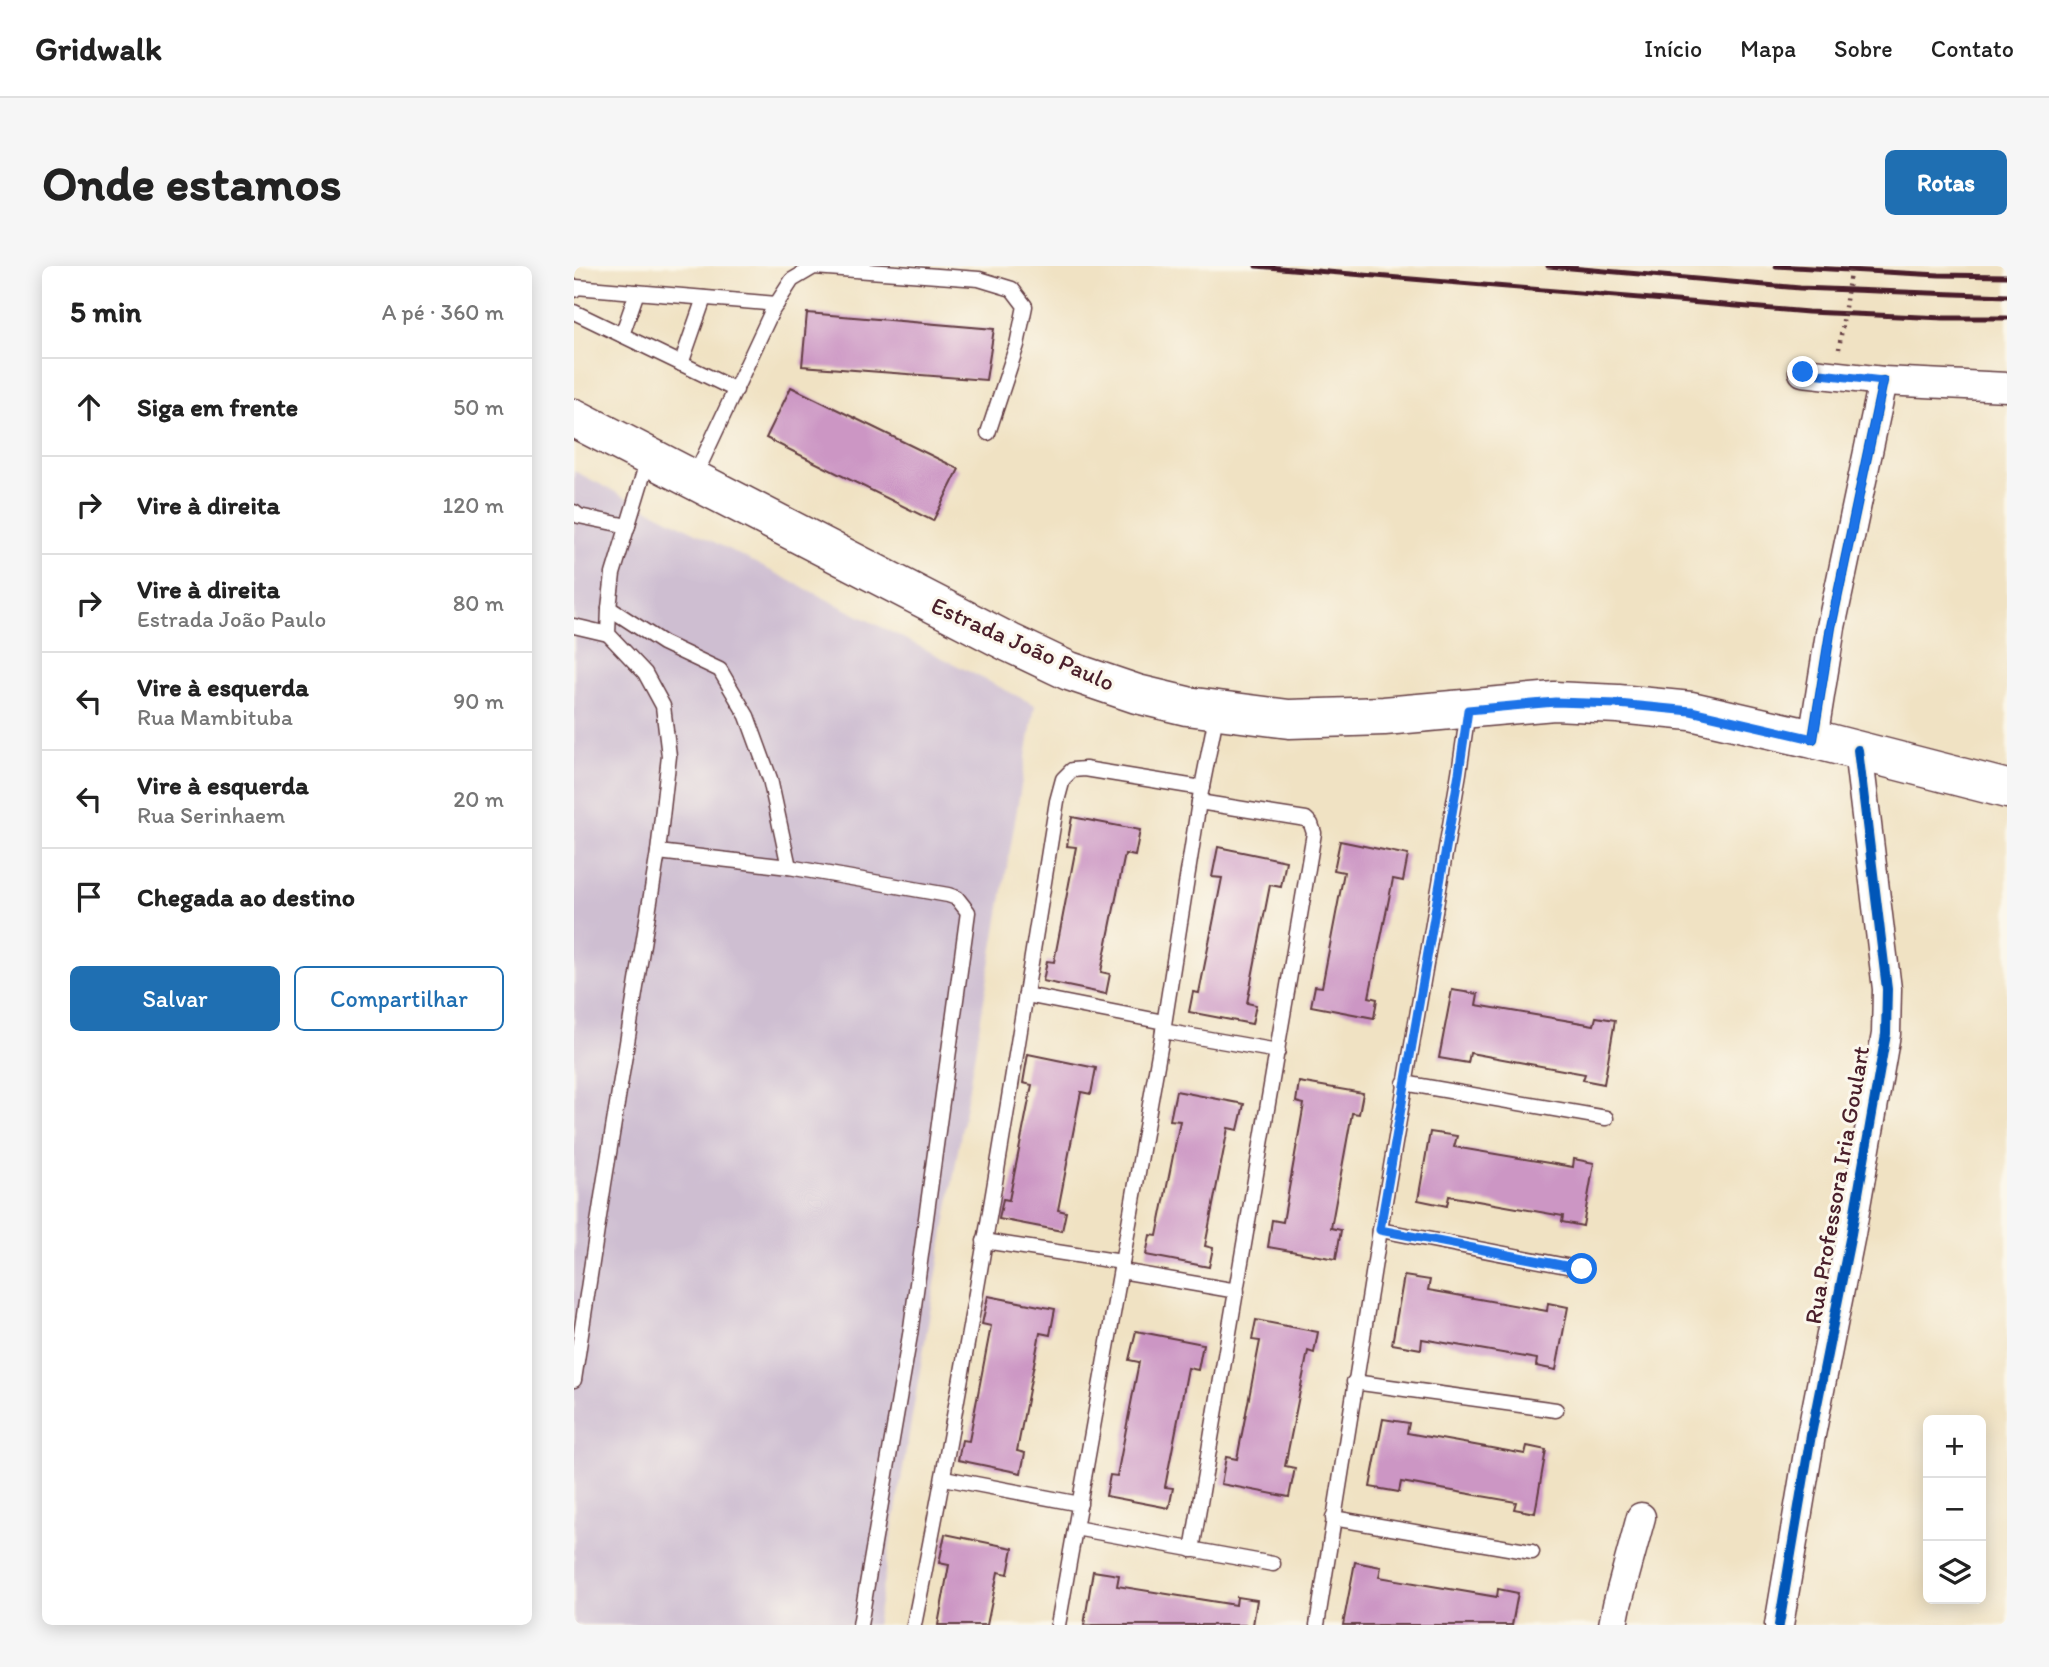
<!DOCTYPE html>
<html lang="pt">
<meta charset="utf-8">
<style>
:root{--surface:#fff;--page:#f6f6f6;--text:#222;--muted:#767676;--line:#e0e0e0;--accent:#1f6fb2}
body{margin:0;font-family:Itim,sans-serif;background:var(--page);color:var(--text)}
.controls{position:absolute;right:21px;bottom:21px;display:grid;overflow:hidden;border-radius:10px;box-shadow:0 4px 18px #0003}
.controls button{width:63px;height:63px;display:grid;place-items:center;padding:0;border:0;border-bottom:2px solid var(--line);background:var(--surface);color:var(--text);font:35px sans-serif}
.stop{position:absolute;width:21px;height:21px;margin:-16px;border:5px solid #1a73e8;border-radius:50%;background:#fff}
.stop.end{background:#1a73e8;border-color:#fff;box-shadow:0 2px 7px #0008}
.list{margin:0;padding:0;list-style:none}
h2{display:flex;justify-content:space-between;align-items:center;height:91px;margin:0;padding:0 28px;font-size:30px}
h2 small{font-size:23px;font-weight:400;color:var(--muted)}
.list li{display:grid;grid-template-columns:46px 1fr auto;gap:21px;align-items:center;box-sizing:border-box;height:98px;padding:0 28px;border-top:2px solid var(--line)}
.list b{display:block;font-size:26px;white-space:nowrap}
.list p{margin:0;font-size:23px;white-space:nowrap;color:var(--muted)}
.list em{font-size:23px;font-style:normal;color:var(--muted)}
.actions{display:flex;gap:14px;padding:21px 28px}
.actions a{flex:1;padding:16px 0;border:2px solid var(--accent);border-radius:10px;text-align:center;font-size:24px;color:var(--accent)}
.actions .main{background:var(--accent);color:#fff}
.icon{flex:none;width:38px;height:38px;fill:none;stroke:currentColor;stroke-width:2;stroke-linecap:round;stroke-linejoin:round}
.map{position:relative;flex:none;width:1433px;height:1359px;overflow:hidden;border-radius:10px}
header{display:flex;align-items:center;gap:42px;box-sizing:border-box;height:98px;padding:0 35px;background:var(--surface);border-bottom:2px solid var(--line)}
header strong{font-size:33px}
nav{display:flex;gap:38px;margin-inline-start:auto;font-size:24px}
.intro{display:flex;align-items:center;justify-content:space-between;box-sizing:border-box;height:168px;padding:0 42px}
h1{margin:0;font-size:49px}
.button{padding:18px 32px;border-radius:10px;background:var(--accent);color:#fff;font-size:24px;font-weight:700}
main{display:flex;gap:42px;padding:0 42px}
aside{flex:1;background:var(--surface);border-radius:10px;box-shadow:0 4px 18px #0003}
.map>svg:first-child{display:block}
</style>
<header>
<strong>Gridwalk</strong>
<nav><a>Início</a><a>Mapa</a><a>Sobre</a><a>Contato</a></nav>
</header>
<div class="intro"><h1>Onde estamos</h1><a class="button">Rotas</a></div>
<main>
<aside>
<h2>5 min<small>A pé · 360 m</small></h2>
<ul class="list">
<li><svg class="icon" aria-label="ahead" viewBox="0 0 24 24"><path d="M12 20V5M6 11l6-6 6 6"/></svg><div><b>Siga em frente</b></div><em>50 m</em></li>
<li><svg class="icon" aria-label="right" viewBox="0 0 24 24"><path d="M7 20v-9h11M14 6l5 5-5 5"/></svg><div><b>Vire à direita</b></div><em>120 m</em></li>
<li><svg class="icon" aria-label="right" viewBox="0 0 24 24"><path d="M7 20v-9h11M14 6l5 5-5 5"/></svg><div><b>Vire à direita</b><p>Estrada João Paulo</p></div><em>80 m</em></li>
<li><svg class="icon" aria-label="left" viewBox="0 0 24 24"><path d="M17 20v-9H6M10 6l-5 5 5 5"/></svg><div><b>Vire à esquerda</b><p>Rua Mambituba</p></div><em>90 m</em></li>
<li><svg class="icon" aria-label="left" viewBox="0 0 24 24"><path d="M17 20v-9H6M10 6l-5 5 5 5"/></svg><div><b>Vire à esquerda</b><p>Rua Serinhaem</p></div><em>20 m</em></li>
<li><svg class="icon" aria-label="arrive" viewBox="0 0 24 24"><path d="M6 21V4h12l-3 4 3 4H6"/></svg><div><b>Chegada ao destino</b></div></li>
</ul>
<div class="actions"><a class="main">Salvar</a><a>Compartilhar</a></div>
</aside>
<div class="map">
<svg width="1433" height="1359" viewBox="0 0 1433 1359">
<rect width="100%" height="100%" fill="#fbf7ec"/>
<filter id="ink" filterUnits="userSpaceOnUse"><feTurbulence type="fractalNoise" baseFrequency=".0143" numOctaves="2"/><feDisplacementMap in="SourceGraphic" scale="14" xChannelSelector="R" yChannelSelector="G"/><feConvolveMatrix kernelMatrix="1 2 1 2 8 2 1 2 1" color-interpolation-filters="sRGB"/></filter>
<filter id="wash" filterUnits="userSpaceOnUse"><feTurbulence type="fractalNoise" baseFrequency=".00686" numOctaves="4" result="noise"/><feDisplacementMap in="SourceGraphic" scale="28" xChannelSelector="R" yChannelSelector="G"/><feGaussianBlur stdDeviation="1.57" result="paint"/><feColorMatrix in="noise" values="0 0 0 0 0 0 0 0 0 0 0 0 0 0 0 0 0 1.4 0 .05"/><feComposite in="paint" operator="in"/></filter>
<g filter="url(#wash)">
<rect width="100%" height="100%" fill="#f0e2c3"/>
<path fill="#cebed1" d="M 0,205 L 461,439 L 302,1359 L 0,1359 Z"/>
<g id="blocks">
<g fill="#cc96c4">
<path d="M 233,47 L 420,63 L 412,114 L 228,100 Z"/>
<path d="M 217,121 L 385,203 L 359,255 L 192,172 Z"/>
<path d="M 498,551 L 566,564 L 561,590 L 551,588 L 527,706 L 536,708 L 532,728 L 469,715 L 473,695 L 480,696 L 502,581 L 493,580 Z"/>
<path d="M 766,575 L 834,589 L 829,615 L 819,613 L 795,731 L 803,733 L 800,752 L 737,740 L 741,720 L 748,721 L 770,606 L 760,604 Z"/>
<path d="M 644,581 L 712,595 L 707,621 L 696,619 L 673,737 L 682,739 L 678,758 L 615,746 L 619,726 L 625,727 L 648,612 L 638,611 Z"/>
<path d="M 878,724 L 904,728 L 902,739 L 1020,759 L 1022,751 L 1041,754 L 1030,818 L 1009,814 L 1011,808 L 896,787 L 894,797 L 865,792 Z"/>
<path d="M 454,788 L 522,802 L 517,828 L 507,826 L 484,944 L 492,946 L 488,965 L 425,953 L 429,933 L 435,934 L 458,819 L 449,817 Z"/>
<path d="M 725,816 L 789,827 L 785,848 L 778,847 L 757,962 L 767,964 L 762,993 L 694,981 L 698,954 L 709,956 L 730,838 L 722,836 Z"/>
<path d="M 602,825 L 670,838 L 664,864 L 654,862 L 631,980 L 639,982 L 635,1001 L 572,989 L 576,969 L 583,970 L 606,855 L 596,854 Z"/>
<path d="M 856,866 L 883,870 L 880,881 L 999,901 L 1000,893 L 1020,897 L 1009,960 L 988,956 L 989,950 L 875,930 L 873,940 L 844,934 Z"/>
<path d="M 830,1010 L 856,1014 L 854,1024 L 973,1045 L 974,1037 L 994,1041 L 982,1104 L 962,1100 L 963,1093 L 848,1073 L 847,1083 L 818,1078 Z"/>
<path d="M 414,1030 L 481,1043 L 476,1069 L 466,1067 L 443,1185 L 451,1187 L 447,1207 L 384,1194 L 388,1174 L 395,1175 L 417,1060 L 408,1058 Z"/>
<path d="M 682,1054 L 744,1066 L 740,1087 L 734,1085 L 711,1200 L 721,1202 L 715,1231 L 647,1218 L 652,1191 L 663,1193 L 686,1075 L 678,1074 Z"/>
<path d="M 562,1065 L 629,1078 L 624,1104 L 614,1102 L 591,1221 L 599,1222 L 595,1242 L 532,1230 L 536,1209 L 543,1210 L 565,1096 L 555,1094 Z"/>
<path d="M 809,1153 L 835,1157 L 833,1167 L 951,1188 L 953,1180 L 972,1184 L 961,1247 L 940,1243 L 942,1236 L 827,1216 L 825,1226 L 796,1221 Z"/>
<path d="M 371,1268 L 439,1282 L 434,1308 L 424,1306 L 413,1359 L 364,1359 L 375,1299 L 365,1297 Z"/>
<path d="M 781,1296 L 807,1301 L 805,1311 L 923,1331 L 924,1323 L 944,1327 L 938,1359 L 769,1359 Z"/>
<path d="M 519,1305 L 545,1309 L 543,1320 L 662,1339 L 663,1331 L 683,1334 L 679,1359 L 510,1359 Z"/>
</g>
</g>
</g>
<g filter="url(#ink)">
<use href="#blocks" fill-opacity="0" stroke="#633c42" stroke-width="2"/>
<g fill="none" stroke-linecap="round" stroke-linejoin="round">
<defs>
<g id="lane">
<path d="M 0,24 L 2,21 L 203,38"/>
<path d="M 0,46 L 162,124"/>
<path d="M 48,69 L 63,26"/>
<path d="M 107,98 L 130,32"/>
<path d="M 120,212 L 198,45 L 218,14 L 240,1 L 405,13 L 438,23 L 451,40 L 443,79 L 414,167"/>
<path d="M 0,246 L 5,250 L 54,260"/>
<path d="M 35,342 L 89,377 L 146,404 L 173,450 L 196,513 L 215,601"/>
<path d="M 0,360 L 34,368"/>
<path d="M 84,586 L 215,601 L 374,629 L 383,632 L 394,646 L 336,1069 L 286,1359"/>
<path d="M 452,729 L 590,756"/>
<path d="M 589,765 L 704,785"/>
<path d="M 830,817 L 1032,852"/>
<path d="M 806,964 L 1008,1003"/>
<path d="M 410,975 L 548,996"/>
<path d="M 547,1005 L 663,1025"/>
<path d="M 0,1114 L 30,918 L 84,586 L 95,490 L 89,440 L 71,407 L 34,368 L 35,342 L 39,308 L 74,193"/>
<path d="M 780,1116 L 982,1144"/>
<path d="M 370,1212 L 506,1238"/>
<path d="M 759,1252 L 958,1286"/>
<path d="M 501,1262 L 699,1298"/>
<path d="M 618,1284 L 740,567 L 737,558 L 732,553 L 625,536"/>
<path d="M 340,1359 C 395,1086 439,810 483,535 L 489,513 L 498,504 L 511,503 L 628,522"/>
<path d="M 484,1359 L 589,765 L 625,536 L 643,445"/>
<path d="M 743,1359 L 806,964 L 885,507 L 894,445"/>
</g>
<g id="street">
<path d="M 1229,106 L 1309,115 L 1433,121"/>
<path d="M 1239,473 L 1257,361 L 1309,115"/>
<path d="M 1039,1359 L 1043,1339 L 1067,1251"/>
<path d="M 1205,1359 L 1237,1169 L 1277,968 L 1312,768 L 1313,723 L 1284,484"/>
</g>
<path id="primary" d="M 0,152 L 436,377 L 495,405 L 563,428 L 613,440 L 715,453 L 810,450 L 980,435 L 1044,438 L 1117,445 L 1239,473 L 1433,523"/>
</defs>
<use href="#lane" stroke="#633c42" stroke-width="17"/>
<use href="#street" stroke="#633c42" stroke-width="31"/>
<use href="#primary" stroke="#633c42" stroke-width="41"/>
<use href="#lane" stroke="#fff" stroke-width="14"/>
<use href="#street" stroke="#fff" stroke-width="28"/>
<use href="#primary" stroke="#fff" stroke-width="38"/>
<g stroke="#4a1f2b" stroke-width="5">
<path d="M 682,0 L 1234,46 L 1370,52 L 1433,52"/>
<path d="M 974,0 L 1226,22 L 1433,30"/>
<path d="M 1202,0 L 1365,9 L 1433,10"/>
</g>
<path stroke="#633c42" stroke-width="4.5" stroke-dasharray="2 5" stroke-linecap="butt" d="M 1265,83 L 1277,0"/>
<defs>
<g id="cycleway">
<path d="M 1239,473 L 1257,361 L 1309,115"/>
<path d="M 1205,1359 L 1237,1169 L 1277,968 L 1312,768 L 1313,723 L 1284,484"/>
</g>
</defs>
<use href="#cycleway" stroke="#fbf7ec" stroke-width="15"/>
<use href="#cycleway" stroke="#0057b8" stroke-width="10"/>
</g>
</g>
<g fill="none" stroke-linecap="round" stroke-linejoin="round" filter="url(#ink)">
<path stroke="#1a73e8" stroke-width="9" d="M 1008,1003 L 806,964 L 885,507 L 894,444 L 981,436 L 1044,438 L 1117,445 L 1239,473 L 1257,361 L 1309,115 L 1229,106"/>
</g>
<g text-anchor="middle" stroke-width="6" stroke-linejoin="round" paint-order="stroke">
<g font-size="24" fill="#4a1f2b" stroke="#fbf7ec">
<text transform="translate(449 378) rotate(24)" y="8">Estrada João Paulo</text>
<text transform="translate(1263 919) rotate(-80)" y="8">Rua Professora Iria Goulart</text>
</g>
</g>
</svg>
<div class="controls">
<button>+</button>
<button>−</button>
<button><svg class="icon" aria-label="layers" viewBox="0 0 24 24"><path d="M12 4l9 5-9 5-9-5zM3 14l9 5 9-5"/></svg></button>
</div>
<div class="stop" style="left:1008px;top:1003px"></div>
<div class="stop end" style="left:1229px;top:106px"></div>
</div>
</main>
